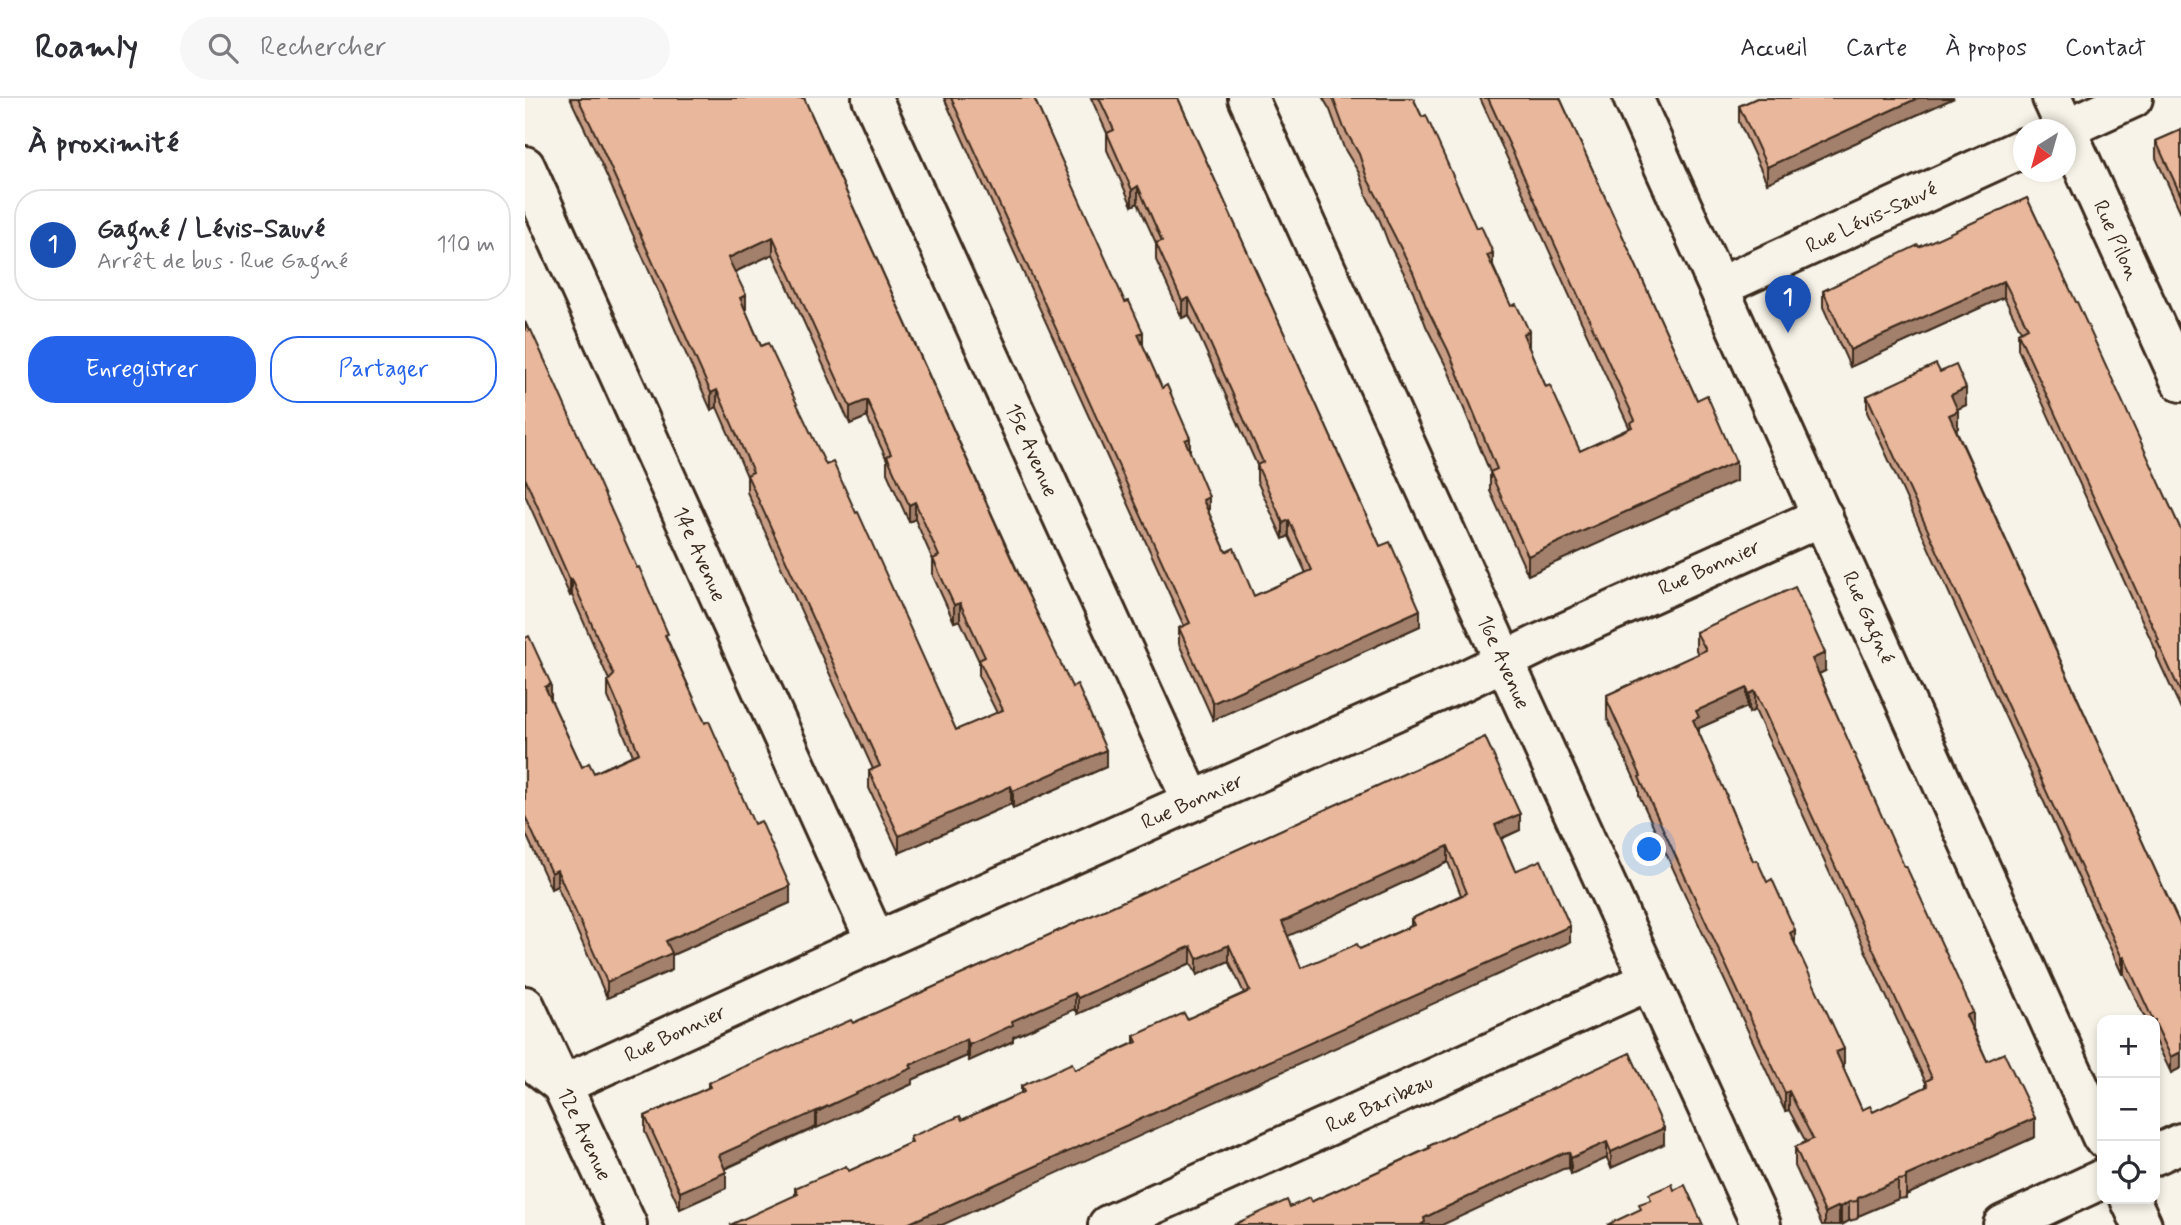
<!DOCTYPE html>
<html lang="fr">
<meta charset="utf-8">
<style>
:root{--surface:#fff;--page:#f7f7f7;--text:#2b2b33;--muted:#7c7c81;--line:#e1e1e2;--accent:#2563eb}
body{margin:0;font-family:Mynerve,sans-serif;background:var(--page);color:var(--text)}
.controls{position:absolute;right:21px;bottom:21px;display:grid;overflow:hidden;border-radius:14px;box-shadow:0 4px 10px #0003}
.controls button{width:63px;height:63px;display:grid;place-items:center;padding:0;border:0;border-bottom:2px solid var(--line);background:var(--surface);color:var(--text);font:35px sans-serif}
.compass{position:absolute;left:1488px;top:21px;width:63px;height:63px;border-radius:50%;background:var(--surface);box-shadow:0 4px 10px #0003;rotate:217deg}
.you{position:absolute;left:1125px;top:752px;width:24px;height:24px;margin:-18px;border:5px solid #fff;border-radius:50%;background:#1a73e8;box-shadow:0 0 0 10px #1a73e833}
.badge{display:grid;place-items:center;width:46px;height:46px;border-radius:50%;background:var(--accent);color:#fff;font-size:23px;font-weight:700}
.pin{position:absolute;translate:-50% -58px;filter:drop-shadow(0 2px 4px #0008)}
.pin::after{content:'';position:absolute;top:37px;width:24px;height:21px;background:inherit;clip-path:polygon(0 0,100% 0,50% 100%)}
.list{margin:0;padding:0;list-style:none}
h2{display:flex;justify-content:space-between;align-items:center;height:91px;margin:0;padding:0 28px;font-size:30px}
h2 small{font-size:23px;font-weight:400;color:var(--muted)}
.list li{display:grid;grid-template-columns:46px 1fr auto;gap:21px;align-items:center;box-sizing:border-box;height:112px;margin:0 14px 14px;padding:0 14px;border:2px solid var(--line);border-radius:28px}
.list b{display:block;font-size:26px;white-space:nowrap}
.list p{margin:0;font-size:23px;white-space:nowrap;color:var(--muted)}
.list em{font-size:23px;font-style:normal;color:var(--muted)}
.actions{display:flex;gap:14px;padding:21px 28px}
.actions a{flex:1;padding:16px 0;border:2px solid var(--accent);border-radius:28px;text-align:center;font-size:24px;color:var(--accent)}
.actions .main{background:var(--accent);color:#fff}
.icon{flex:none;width:38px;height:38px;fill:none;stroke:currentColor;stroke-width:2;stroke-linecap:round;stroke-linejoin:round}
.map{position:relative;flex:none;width:1656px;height:1127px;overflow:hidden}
header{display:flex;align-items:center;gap:42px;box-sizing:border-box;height:98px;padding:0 35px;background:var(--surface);border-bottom:2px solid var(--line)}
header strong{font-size:33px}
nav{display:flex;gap:38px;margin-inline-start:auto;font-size:24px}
.search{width:490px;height:63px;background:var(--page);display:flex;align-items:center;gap:18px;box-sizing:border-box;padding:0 24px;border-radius:38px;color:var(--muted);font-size:26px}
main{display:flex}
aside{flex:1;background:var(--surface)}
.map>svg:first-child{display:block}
</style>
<header>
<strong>Roamly</strong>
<div class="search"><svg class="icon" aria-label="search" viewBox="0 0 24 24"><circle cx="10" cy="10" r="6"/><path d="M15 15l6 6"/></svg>Rechercher</div>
<nav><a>Accueil</a><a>Carte</a><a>À propos</a><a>Contact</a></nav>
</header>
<main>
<aside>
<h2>À proximité<small></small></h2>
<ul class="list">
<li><span class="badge" style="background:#1a4fb4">1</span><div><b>Gagné / Lévis-Sauvé</b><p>Arrêt de bus · Rue Gagné</p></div><em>110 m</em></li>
</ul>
<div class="actions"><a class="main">Enregistrer</a><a>Partager</a></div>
</aside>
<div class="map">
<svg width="1656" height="1127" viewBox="0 0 1656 1127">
<rect width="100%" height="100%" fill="#f7f3e8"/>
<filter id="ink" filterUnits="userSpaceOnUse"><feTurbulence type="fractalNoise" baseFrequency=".0143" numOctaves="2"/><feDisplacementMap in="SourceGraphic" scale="14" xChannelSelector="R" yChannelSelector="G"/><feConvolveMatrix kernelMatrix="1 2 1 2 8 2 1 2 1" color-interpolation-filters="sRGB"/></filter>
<g filter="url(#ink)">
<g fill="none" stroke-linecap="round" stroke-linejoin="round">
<defs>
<g id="minor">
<path d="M 347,0 L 667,703"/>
<path d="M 723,0 L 1236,1127"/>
<path d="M 1108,0 L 1577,1039"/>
<path d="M 1527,0 L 1656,284"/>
<path d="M 1538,32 L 1608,0"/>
<path d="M 0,68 L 351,844"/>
<path d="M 1194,189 L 1498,50"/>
<path d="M 0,908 L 102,1127"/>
<path d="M 0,958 L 37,987 L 321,857 L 936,584 L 1016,545 L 1298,418"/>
<path d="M 1630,1057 L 1656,1045"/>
<path d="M 1605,1101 L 1617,1127"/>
<path d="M 583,1127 L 1124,883"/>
<path d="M 1478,1127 L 1577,1081"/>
</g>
</defs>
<use href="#minor" stroke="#3b2a1e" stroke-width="44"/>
<use href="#minor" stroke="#f7f3e8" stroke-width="38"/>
</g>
<g fill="#c89d85" stroke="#3b2a1e" stroke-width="2" fill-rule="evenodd">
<path d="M 45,0 L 279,0 L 581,669 L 488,710 L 486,706 L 374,755 L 344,690 L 344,673 L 348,671 L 222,394 L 222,378 L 192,309 L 186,312 L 76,65 ZM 248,156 L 325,326 L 342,319 L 362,362 L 362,375 L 384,424 L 390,421 L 408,462 L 408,478 L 429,524 L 435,522 L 454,563 L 454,579 L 472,615 L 431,632 L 331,415 L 301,367 L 236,248 L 221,213 L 210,174 Z"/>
<path d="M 419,0 L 509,0 L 665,354 L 684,415 L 701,454 L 729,498 L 781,475 L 764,438 L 758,441 L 732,383 L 732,367 L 672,233 L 664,217 L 657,220 L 631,162 L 631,145 L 613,105 L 607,108 L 582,52 L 582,35 L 566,0 L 653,0 L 855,448 L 895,528 L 688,622 L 654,546 L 654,530 L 659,528 Z"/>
<path d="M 798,0 L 888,0 L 968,168 L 1021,289 L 1055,353 L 1105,331 L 955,0 L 1035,0 L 1172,302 L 1211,383 L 1003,477 L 965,393 L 965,374 L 923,272 L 901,228 L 888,193 L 863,144 L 855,123 L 842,99 L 834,75 L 819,50 L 805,12 Z"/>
<path d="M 1232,0 L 1429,0 L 1242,85 L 1214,24 L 1214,8 Z"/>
<path d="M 1656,32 L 1656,115 L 1631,60 L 1631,43 Z"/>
<path d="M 1502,100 L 1656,432 L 1656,611 L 1632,559 L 1632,555 L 1493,251 L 1493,235 L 1496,233 L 1479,199 L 1325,269 L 1298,209 L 1298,193 Z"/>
<path d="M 0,224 L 180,625 L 265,805 L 147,857 L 147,872 L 82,900 L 32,788 L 26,791 L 0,734 L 0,540 L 26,602 L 57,669 L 69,675 L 108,657 L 83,599 L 83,583 L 84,582 L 47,497 L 45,498 L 0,397 Z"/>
<path d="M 1415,274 L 1441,307 L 1432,311 L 1433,330 L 1431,331 L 1656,829 L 1656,970 L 1646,975 L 1630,941 L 1630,922 L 1621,922 L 1599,876 L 1597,876 L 1342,314 L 1342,298 Z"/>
<path d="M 1171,534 L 1300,573 L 1294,576 L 1462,963 L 1510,1039 L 1381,1097 L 1381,1100 L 1373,1101 L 1333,1118 L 1332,1121 L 1324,1123 L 1317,1127 L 1297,1127 L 1270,1068 L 1270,1049 L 1281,1044 L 1264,1012 L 1260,1013 L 1114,697 L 1114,691 L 1082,620 L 1082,597 L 1173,556 L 1171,552 ZM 1222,609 L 1224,615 L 1230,612 L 1401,985 L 1401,989 L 1348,1014 L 1337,1012 L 1318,970 L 1319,969 L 1270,847 L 1228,763 L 1174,635 L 1174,630 Z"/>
<path d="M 960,639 L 995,732 L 976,741 L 990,773 L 1045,844 L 270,1097 L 270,1090 L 324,1073 L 385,1045 L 385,1039 L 437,1022 L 496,995 L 496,988 L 550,972 L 609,945 L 609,938 L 662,921 L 719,895 L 704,863 L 672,877 L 666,865 L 553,916 L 550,911 L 488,939 L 488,943 L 444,963 L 442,958 L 387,982 L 387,986 L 200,1071 L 201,1090 L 155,1111 L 120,1034 L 120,1018 L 183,990 L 183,985 L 328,925 L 447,872 ZM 923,764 L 936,797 L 886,821 L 886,828 L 835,851 L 776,870 L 762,838 Z"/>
<path d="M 1105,955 L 1139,1046 L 1086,1070 L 1082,1060 L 1046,1076 L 1044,1070 L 765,1109 L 786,1104 L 904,1050 L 904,1048 Z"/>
</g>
<g fill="#a3806c" stroke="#3b2a1e" stroke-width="2">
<path d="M 1393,0 L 1429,0 L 1242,85 L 1242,69 Z"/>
<path d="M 613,88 L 613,105 L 607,108 L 607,92 Z"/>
<path d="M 248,139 L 248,156 L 203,177 L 203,160 Z"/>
<path d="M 968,155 L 968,174 L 962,157 Z"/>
<path d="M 1479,183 L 1479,199 L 1325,269 L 1325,252 Z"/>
<path d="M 221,197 L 221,214 L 215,200 Z"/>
<path d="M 664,200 L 664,217 L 657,220 L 657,203 Z"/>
<path d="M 1004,233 L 1004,252 L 998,236 Z"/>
<path d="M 618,234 L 618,250 L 613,236 Z"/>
<path d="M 1441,290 L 1441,307 L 1426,314 L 1426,297 Z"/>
<path d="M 192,292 L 192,309 L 186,312 L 186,295 Z"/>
<path d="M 342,302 L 342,319 L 325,326 L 325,309 Z"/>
<path d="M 1433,313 L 1433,330 L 1424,334 L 1424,317 Z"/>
<path d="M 665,340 L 665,356 L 660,342 Z"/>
<path d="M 1211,364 L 1211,383 L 1003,477 L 1003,458 Z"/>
<path d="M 684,399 L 684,415 L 678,402 Z"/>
<path d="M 390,404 L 390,421 L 384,424 L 384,407 Z"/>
<path d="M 764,422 L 764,438 L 758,441 L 758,425 Z"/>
<path d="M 47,481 L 47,497 L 45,498 L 45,482 Z"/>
<path d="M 435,505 L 435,522 L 429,524 L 429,507 Z"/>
<path d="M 895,512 L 895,528 L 688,622 L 688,605 Z"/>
<path d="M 1300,555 L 1300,573 L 1287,579 L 1287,561 Z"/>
<path d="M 26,586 L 26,603 L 20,589 Z"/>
<path d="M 1222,590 L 1222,609 L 1174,630 L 1174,637 L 1168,622 L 1171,613 Z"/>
<path d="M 1230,593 L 1230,612 L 1224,615 L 1224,596 Z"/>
<path d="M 581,652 L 581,669 L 488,710 L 488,693 Z"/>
<path d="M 486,688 L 486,706 L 374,755 L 374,738 Z"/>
<path d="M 995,716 L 995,732 L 970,743 L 970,727 Z"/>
<path d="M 923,748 L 923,764 L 757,841 L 757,824 Z"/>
<path d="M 32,772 L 32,788 L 26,791 L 26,775 Z"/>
<path d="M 265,788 L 265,805 L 147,857 L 147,872 L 82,900 L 82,884 L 141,843 Z"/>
<path d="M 1045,828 L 1045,844 L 417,1127 L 380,1127 Z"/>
<path d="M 1270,832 L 1270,851 L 1265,835 Z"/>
<path d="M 704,847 L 704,863 L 672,877 L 672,861 Z"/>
<path d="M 666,848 L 666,865 L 553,916 L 553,900 Z"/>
<path d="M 1599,859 L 1599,876 L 1597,876 L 1597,860 Z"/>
<path d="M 550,895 L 550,911 L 488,939 L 488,943 L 444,963 L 444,947 L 487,923 Z"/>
<path d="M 1448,914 L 1448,933 L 1441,918 Z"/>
<path d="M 442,941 L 442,958 L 387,982 L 387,986 L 292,1030 L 292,1014 L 385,967 Z"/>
<path d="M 1319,951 L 1319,969 L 1311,973 L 1311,954 Z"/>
<path d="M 1656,954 L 1656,970 L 1646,975 L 1646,959 Z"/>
<path d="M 1264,993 L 1264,1012 L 1260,1013 L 1260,995 Z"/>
<path d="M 291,1012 L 291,1029 L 194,1073 L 194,1057 Z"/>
<path d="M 1510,1020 L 1510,1039 L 1381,1097 L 1381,1078 Z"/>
<path d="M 1139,1030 L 1139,1046 L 1086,1070 L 1086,1054 Z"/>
<path d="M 1082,1044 L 1082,1060 L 1046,1076 L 1046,1060 Z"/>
<path d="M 1044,1054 L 1044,1070 L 1038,1071 L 917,1127 L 895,1127 L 899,1120 L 913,1113 L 1038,1055 Z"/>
<path d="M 201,1074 L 201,1090 L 155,1111 L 155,1094 Z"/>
<path d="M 1373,1082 L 1373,1101 L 1333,1118 L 1333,1100 Z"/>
<path d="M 1324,1104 L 1324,1123 L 1316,1127 L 1316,1109 Z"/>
<path d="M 1314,1108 L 1314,1127 L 1300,1127 L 1300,1115 Z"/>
</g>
<g fill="#e9b79b" stroke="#3b2a1e" stroke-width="2" fill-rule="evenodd">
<path d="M 53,0 L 279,0 L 491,471 L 547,589 L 552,586 L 581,652 L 488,693 L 486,688 L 374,738 L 344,673 L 355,668 L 222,377 L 228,374 L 192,292 L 186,295 L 76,48 ZM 248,139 L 325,309 L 342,302 L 366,356 L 362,358 L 384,407 L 390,404 L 414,458 L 408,461 L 429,507 L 435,505 L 460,559 L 454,562 L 478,612 L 431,632 L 333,414 L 331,415 L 308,364 L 301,367 L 243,245 L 236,248 L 215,200 L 221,197 L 203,160 Z"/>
<path d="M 426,0 L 509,0 L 600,204 L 604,203 L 618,234 L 613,236 L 637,290 L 642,287 L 665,340 L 660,342 L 684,399 L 678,402 L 701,454 L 709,450 L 729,498 L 787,472 L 764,422 L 758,425 L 732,367 L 738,364 L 672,216 L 664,200 L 657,203 L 631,145 L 637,143 L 613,88 L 607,92 L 582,35 L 589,32 L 574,0 L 653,0 L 855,448 L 865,444 L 895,512 L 688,605 L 654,530 L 665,525 Z"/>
<path d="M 808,0 L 888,0 L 897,19 L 901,17 L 951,130 L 956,128 L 961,139 L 968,155 L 962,157 L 986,208 L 991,206 L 997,218 L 1004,233 L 998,236 L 1021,289 L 1025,287 L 1055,353 L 1107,329 L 1105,325 L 1110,322 L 963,0 L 1035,0 L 1172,302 L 1182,297 L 1211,364 L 1003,458 L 965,374 L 972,371 L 923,252 L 901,208 L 888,174 L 863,125 L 855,104 L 842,80 L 834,56 L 819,30 Z"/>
<path d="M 1232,0 L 1393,0 L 1242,69 L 1214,8 Z"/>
<path d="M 1656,32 L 1656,98 L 1631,43 Z"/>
<path d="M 1502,100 L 1551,204 L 1552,204 L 1656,432 L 1656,595 L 1632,543 L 1634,542 L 1493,235 L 1503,230 L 1479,183 L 1325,252 L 1298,193 L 1393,147 L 1394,149 Z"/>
<path d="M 0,224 L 4,233 L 6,232 L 21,265 L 112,470 L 114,469 L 143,536 L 140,537 L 180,625 L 184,623 L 229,726 L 236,723 L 265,788 L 141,843 L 147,855 L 82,884 L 32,772 L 26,775 L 0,718 L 0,540 L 4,538 L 26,586 L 20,589 L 57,669 L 64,665 L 69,675 L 114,655 L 83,583 L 89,577 L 47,481 L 45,482 L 0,380 Z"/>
<path d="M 1411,266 L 1415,274 L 1431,267 L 1441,290 L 1426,297 L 1433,313 L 1424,317 L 1656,829 L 1656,954 L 1646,959 L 1630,925 L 1630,922 L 1628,922 L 1599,859 L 1597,860 L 1342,298 Z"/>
<path d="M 1270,489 L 1300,555 L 1287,561 L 1379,768 L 1381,768 L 1448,914 L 1441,918 L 1462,963 L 1479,955 L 1510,1020 L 1381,1078 L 1381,1081 L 1373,1082 L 1333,1100 L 1332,1103 L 1324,1104 L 1316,1109 L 1314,1108 L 1300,1115 L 1270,1049 L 1288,1041 L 1264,993 L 1260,995 L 1114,679 L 1116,678 L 1082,602 L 1083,601 L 1082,597 L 1181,552 L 1171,534 ZM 1222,590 L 1224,596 L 1230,593 L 1407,980 L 1401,983 L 1403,988 L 1348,1014 L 1345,1008 L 1337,1012 L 1311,954 L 1319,951 L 1265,835 L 1270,832 L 1247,781 L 1242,784 L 1232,762 L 1228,763 L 1201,699 L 1202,698 L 1168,622 L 1174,619 L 1171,613 Z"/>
<path d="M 960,639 L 995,716 L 970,727 L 990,773 L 1016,762 L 1045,828 L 380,1127 L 205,1127 L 273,1096 L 270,1090 L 321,1068 L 324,1073 L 387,1044 L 385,1039 L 435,1018 L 437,1022 L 499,994 L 496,988 L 547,965 L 550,972 L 612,944 L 609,938 L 659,915 L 662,921 L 725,893 L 704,847 L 672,861 L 666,848 L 553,900 L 550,895 L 487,923 L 488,927 L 444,947 L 442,941 L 385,967 L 387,970 L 194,1057 L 201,1074 L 155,1094 L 120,1018 L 185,989 L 183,985 L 216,970 L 326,922 L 328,925 L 447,872 ZM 923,748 L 942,795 L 886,821 L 889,827 L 835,851 L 832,846 L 776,870 L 757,824 Z"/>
<path d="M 1105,955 L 1139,1030 L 1086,1054 L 1082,1044 L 1046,1060 L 1044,1054 L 1038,1055 L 913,1113 L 899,1120 L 900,1124 L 895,1127 L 708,1127 L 762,1102 L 765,1109 L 784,1100 L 786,1104 L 905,1050 L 904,1048 Z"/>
<path d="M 1147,1086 L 1149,1092 L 1160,1087 L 1178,1127 L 1082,1127 L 1116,1111 L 1114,1106 L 1126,1102 L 1124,1096 Z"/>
</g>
</g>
<g text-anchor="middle" stroke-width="5" stroke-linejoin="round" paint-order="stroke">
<g font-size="21" fill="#3b2a1e" stroke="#f7f3e8">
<text transform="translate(1346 119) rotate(-25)" y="7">Rue Lévis-Sauvé</text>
<text transform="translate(1592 142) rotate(66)" y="7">Rue Pilon</text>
<text transform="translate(507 352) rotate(66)" y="7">15e Avenue</text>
<text transform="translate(175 456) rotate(66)" y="7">14e Avenue</text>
<text transform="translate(1184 469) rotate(-24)" y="7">Rue Bonnier</text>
<text transform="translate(1344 519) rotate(66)" y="7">Rue Gagné</text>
<text transform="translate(979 564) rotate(66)" y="7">16e Avenue</text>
<text transform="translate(667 703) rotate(-24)" y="7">Rue Bonnier</text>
<text transform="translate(150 935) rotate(-25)" y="7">Rue Bonnier</text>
<text transform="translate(854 1005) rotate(-24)" y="7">Rue Baribeau</text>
<text transform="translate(60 1036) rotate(65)" y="7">12e Avenue</text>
</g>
</g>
</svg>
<div class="controls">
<button>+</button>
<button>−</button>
<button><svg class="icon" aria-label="locate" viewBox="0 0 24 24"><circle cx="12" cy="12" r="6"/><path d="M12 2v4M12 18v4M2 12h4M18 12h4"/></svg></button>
</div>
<svg class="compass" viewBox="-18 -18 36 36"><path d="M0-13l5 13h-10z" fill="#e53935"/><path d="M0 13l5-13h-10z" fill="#7c7c81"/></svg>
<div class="you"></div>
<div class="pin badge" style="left:1263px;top:235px;background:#1a4fb4">1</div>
</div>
</main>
